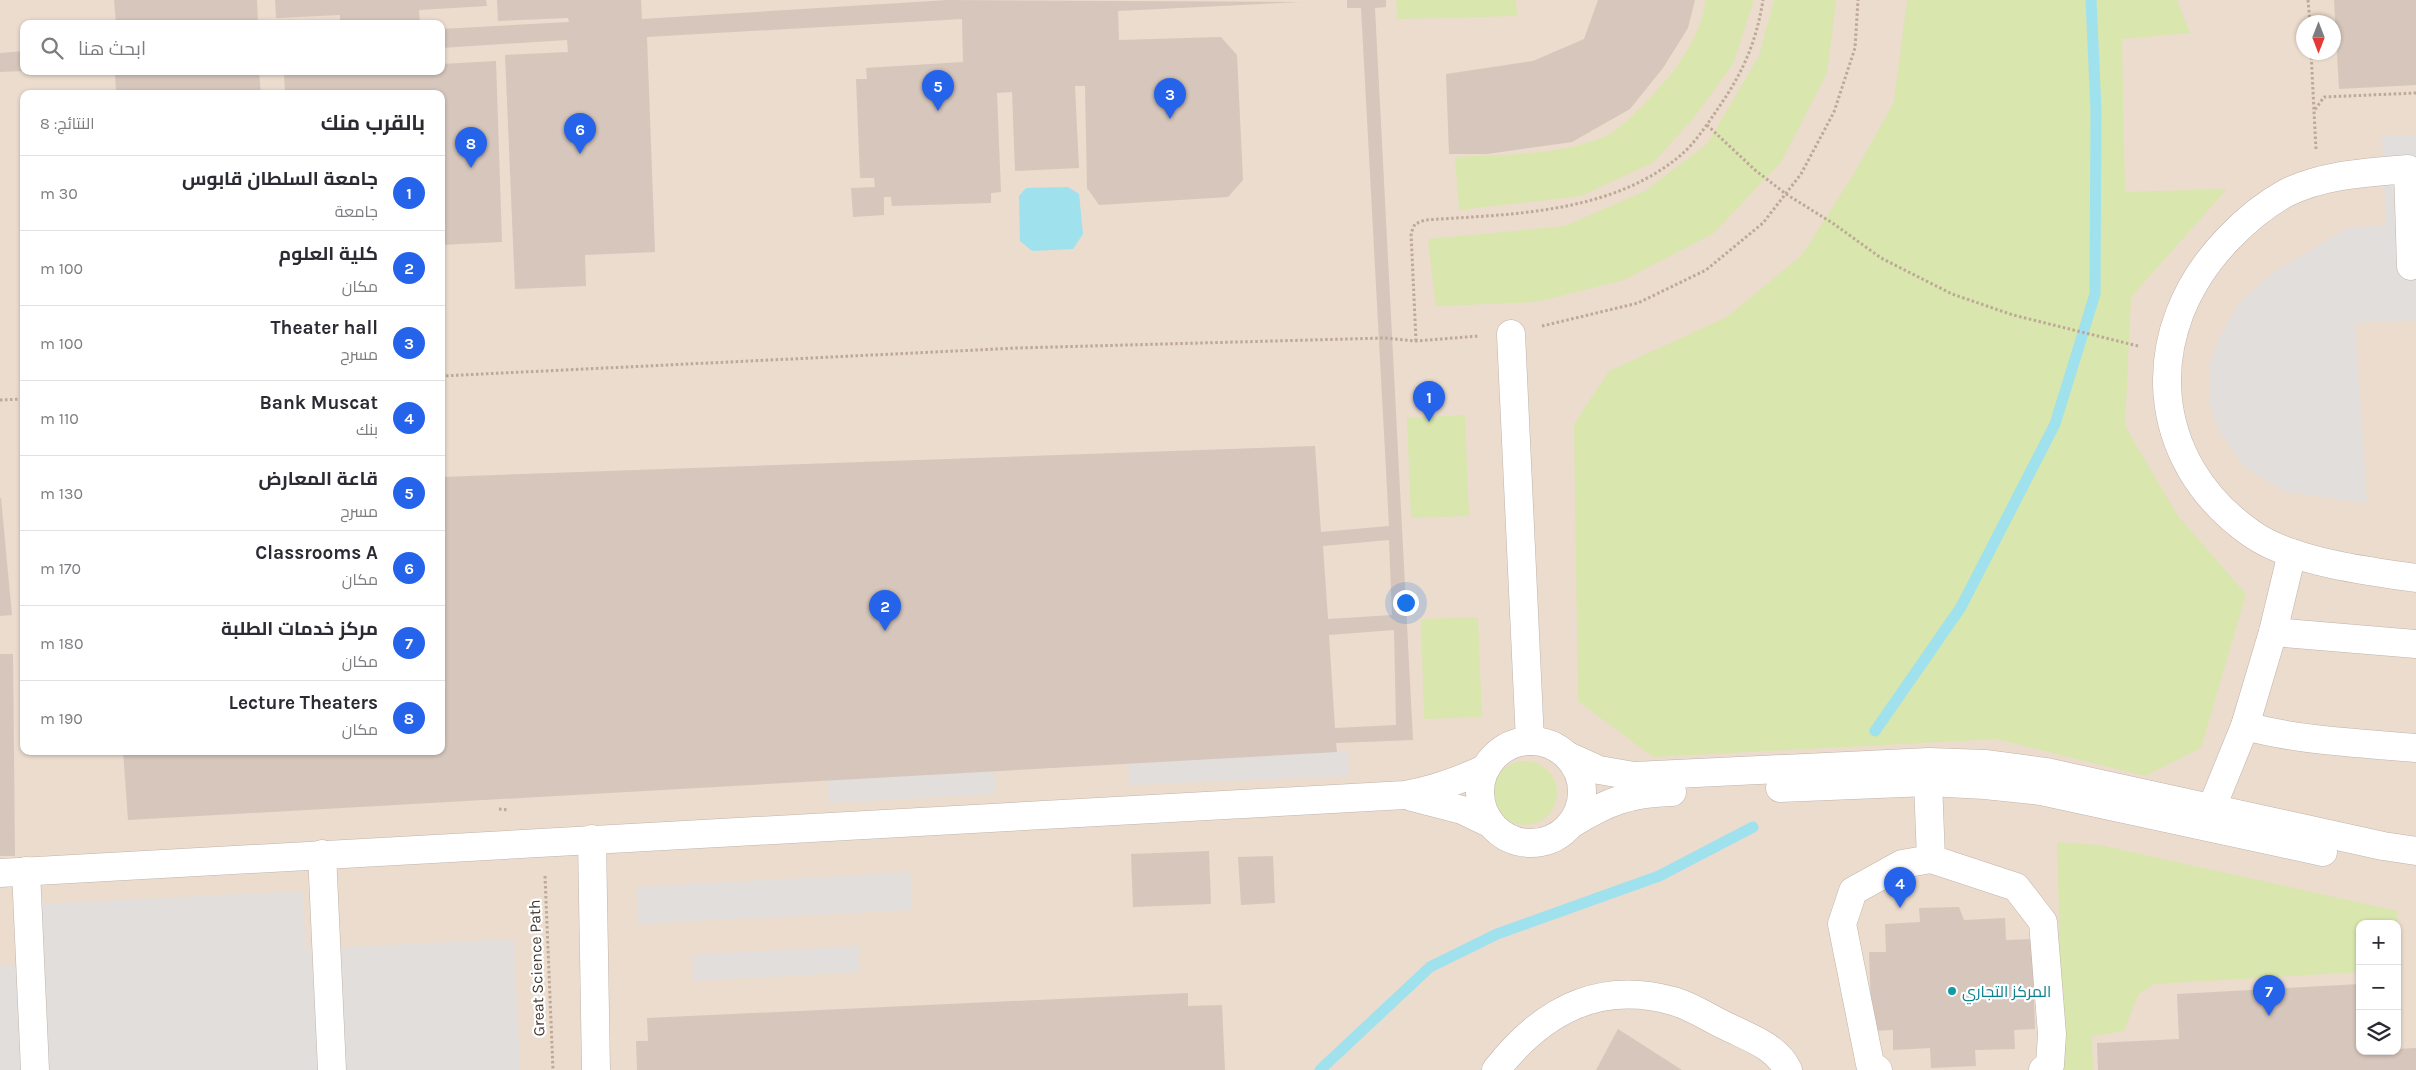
<!DOCTYPE html>
<html lang="ar">
<meta charset="utf-8">
<style>
:root{--surface:#fff;--page:#f2f2f3;--text:#2b2b33;--muted:#7c7c81;--line:#e1e1e2;--accent:#2563eb}
body{margin:0;font-family:Karla,Cairo,sans-serif;background:var(--page);color:var(--text);direction:rtl}
.controls{position:absolute;right:15px;bottom:15px;display:grid;overflow:hidden;border-radius:10px;box-shadow:0 1px 4px #0004}
.controls button{width:45px;height:45px;display:grid;place-items:center;padding:0;border:0;border-bottom:1px solid var(--line);background:var(--surface);color:var(--text);font:25px sans-serif}
.compass{position:absolute;left:2296px;top:15px;width:45px;height:45px;border-radius:50%;background:var(--surface);box-shadow:0 1px 4px #0004;rotate:180deg}
.you{position:absolute;left:1405px;top:602px;width:18px;height:18px;margin:-12px;border:4px solid #fff;border-radius:50%;background:#1a73e8;box-shadow:0 0 0 8px #1a73e833}
.badge{display:grid;place-items:center;width:32px;height:32px;border-radius:50%;background:var(--accent);color:#fff;font-size:16px;font-weight:700}
.pin{position:absolute;translate:-50% -41px;filter:drop-shadow(0 1px 2px #0008)}
.pin::after{content:'';position:absolute;top:26px;width:18px;height:15px;background:inherit;clip-path:polygon(0 0,100% 0,50% 100%)}
.list{margin:0;padding:0;list-style:none}
h2{display:flex;justify-content:space-between;align-items:center;height:65px;margin:0;padding:0 20px;font-size:21px}
h2 small{font-size:16px;font-weight:400;color:var(--muted)}
.list li{display:grid;grid-template-columns:32px 1fr auto;gap:15px;align-items:center;box-sizing:border-box;height:75px;padding:0 20px;border-top:1px solid var(--line)}
.list b{display:block;font-size:19px;white-space:nowrap}
.list p{margin:0;font-size:16px;white-space:nowrap;color:var(--muted)}
.list em{font-size:16px;font-style:normal;color:var(--muted)}
.icon{flex:none;width:28px;height:28px;fill:none;stroke:currentColor;stroke-width:2;stroke-linecap:round;stroke-linejoin:round}
.map{position:relative;flex:none;width:2416px;height:1070px;overflow:hidden;direction:ltr}
.search{position:absolute;background:var(--surface);box-shadow:0 1px 4px #0004;left:20px;top:20px;width:425px;height:55px;display:flex;align-items:center;gap:12px;box-sizing:border-box;padding:0 18px;border-radius:10px;color:var(--muted);font-size:19px}
.panel{position:absolute;background:var(--surface);box-shadow:0 1px 4px #0004;left:20px;top:90px;width:425px;height:665px;border-radius:10px;direction:rtl}
.map>svg:first-child{display:block}
</style>
<div class="map">
<svg width="2416" height="1070" viewBox="0 0 2416 1070">
<rect width="100%" height="100%" fill="#f2eae4"/>
<path fill="#ebdcce" fill-rule="evenodd" d="M 0,0 L 2416,0 L 2416,1070 L 0,1070 ZM 2304,22 L 2334,22 L 2334,52 L 2304,52 ZM 24,24 L 441,24 L 441,71 L 24,71 ZM 24,94 L 441,94 L 441,751 L 24,751 ZM 2360,924 L 2397,924 L 2397,1051 L 2360,1051 Z"/>
<g fill="#d9e6ad">
<path d="M 1396,0 L 1516,0 L 1517,16 L 1397,19 Z"/>
<path d="M 1705,0 L 1753,0 L 1753,3 L 1733,64 L 1695,116 L 1654,162 L 1581,196 L 1459,210 L 1455,157 C 1505,154 1560,156 1606,136 C 1624,128 1654,93 1668,78 C 1683,61 1705,23 1705,0 Z"/>
<path d="M 1774,0 L 1836,0 L 1827,73 L 1781,162 L 1714,233 L 1624,280 L 1536,302 L 1436,306 L 1428,239 L 1565,226 L 1645,191 L 1707,144 L 1759,56 Z"/>
<path d="M 1907,0 L 2177,0 L 2190,33 L 2122,39 L 2125,192 L 2227,189 L 2131,297 L 2125,426 L 2178,516 L 2246,594 L 2201,748 L 2145,776 L 1997,739 L 1653,757 L 1578,701 L 1574,424 L 1609,371 L 1727,317 L 1802,255 L 1852,177 L 1894,102 Z"/>
<path d="M 1465,415 L 1469,516 L 1411,518 L 1407,418 Z"/>
<path d="M 1478,617 L 1482,717 L 1424,719 L 1421,619 Z"/>
<circle cx="1525" cy="793" r="32"/>
<path d="M 2057,842 L 2100,845 L 2397,911 L 2401,959 L 2397,961 L 2397,924 L 2360,924 L 2360,972 L 2154,984 L 2138,995 L 2124,1031 L 2092,1036 L 2093,1070 L 2063,1070 Z"/>
</g>
<g fill="#e2dedc">
<path d="M 2416,135 L 2416,320 L 2355,323 L 2367,503 L 2285,492 L 2245,467 L 2219,431 L 2209,403 L 2209,365 L 2221,334 L 2240,301 L 2276,271 L 2347,228 L 2386,225 L 2382,136 Z"/>
<path d="M 1348,750 L 1349,776 L 1129,785 L 1128,764 Z"/>
<path d="M 994,768 L 996,794 L 829,803 L 828,777 Z"/>
<path d="M 910,872 L 912,910 L 638,924 L 637,887 Z"/>
<path d="M 303,891 L 306,949 L 514,939 L 520,1070 L 0,1070 L 0,966 L 43,964 L 40,904 Z"/>
<path d="M 859,946 L 860,972 L 694,981 L 692,955 Z"/>
</g>
<path fill="#a0e1ee" d="M 1068,187 L 1079,194 L 1083,234 L 1073,249 L 1032,251 L 1020,241 L 1019,196 L 1026,188 Z"/>
<g fill="none" stroke-linecap="round" stroke-linejoin="round">
<g stroke="#a0e1ee" stroke-width="11">
<path d="M 1875,731 L 1961,607 L 2055,424 L 2095,294 L 2096,110 L 2091,0"/>
<path d="M 1320,1070 L 1430,967 L 1497,934 L 1659,876 L 1753,827"/>
</g>
</g>
<g fill="#d6c6bc" fill-rule="evenodd">
<path d="M 114,0 L 257,0 L 258,24 L 116,24 Z"/>
<path d="M 275,0 L 486,0 L 487,6 L 419,10 L 420,24 L 340,24 L 340,15 L 276,18 Z"/>
<path d="M 497,0 L 641,0 L 642,19 L 948,0 L 1301,2 L 1118,11 L 1119,40 L 1221,37 L 1237,55 L 1243,180 L 1228,197 L 1099,205 L 1087,188 L 1085,86 L 1075,86 L 1079,168 L 1015,171 L 1012,92 L 997,93 L 1001,192 L 991,193 L 991,203 L 892,206 L 891,197 L 884,197 L 884,215 L 853,217 L 851,188 L 875,187 L 874,178 L 860,178 L 856,79 L 867,79 L 866,68 L 963,62 L 962,19 L 647,37 L 655,252 L 585,255 L 586,286 L 515,289 L 505,55 L 568,52 L 567,40 L 441,48 L 441,29 L 569,22 L 568,18 L 498,21 Z"/>
<path d="M 1347,0 L 1386,0 L 1386,7 L 1375,8 L 1413,740 L 1336,743 L 1337,752 L 128,820 L 123,751 L 441,751 L 441,477 L 1315,446 L 1321,532 L 1389,526 L 1361,8 L 1347,8 ZM 1389,540 L 1392,615 L 1328,619 L 1323,546 ZM 1394,630 L 1396,725 L 1335,728 L 1329,635 Z"/>
<path d="M 1598,0 L 1695,0 L 1688,28 L 1663,68 L 1630,109 L 1572,142 L 1487,154 L 1449,154 L 1446,74 L 1533,61 L 1584,39 Z"/>
<path d="M 2334,0 L 2416,0 L 2416,85 L 2339,89 Z"/>
<path d="M 24,51 L 24,71 L 0,72 L 0,53 Z"/>
<path d="M 496,61 L 502,242 L 441,245 L 441,94 L 285,94 L 284,72 L 441,71 L 441,64 Z"/>
<path d="M 115,71 L 259,71 L 261,94 L 116,94 Z"/>
<path d="M 0,498 L 1,498 L 12,615 L 0,616 Z"/>
<path d="M 0,654 L 13,654 L 15,856 L 0,856 Z"/>
<path d="M 1209,851 L 1211,904 L 1133,907 L 1131,854 Z"/>
<path d="M 1273,856 L 1275,903 L 1241,905 L 1238,857 Z"/>
<path d="M 1959,907 L 1964,920 L 2005,918 L 2006,940 L 2032,939 L 2035,1029 L 2014,1030 L 2015,1049 L 1975,1050 L 1976,1066 L 1931,1068 L 1930,1048 L 1893,1050 L 1893,1030 L 1872,1031 L 1869,952 L 1886,952 L 1885,924 L 1920,922 L 1919,908 Z"/>
<path d="M 2360,984 L 2360,1051 L 2397,1051 L 2397,1049 L 2416,1048 L 2416,1070 L 2098,1070 L 2097,1043 L 2179,1039 L 2177,994 Z"/>
<path d="M 1188,993 L 1188,1006 L 1222,1005 L 1225,1070 L 637,1070 L 636,1041 L 648,1041 L 647,1018 Z"/>
<path d="M 1618,1029 L 1682,1070 L 1596,1070 Z"/>
</g>
<g fill="none" stroke-linecap="round" stroke-linejoin="round">
<defs>
<g id="minor">
<path d="M 2411,266 L 2408,169 C 2366,173 2325,174 2286,193 C 2264,205 2244,222 2227,240 C 2140,331 2147,461 2252,534 C 2292,562 2368,571 2416,578"/>
<path d="M 1511,334 L 1530,741"/>
<path d="M 2273,632 L 2416,644"/>
<path d="M 2245,726 C 2301,741 2358,743 2416,748"/>
<circle cx="1531" cy="792" r="51"/>
<path d="M 1568,756 L 1599,770 L 1634,776 L 1929,762 L 1987,764 L 2046,772 L 2383,846 L 2416,851"/>
<path d="M 1928,782 L 1931,859"/>
<path d="M 1780,788 L 1928,782 L 1985,785 L 2041,791 L 2323,852"/>
<path d="M 1412,797 L 1462,810 L 1489,823"/>
<path d="M 2212,807 L 2245,726 L 2273,632 L 2292,553"/>
<path d="M 1573,823 C 1608,801 1631,793 1672,792"/>
<path d="M 592,839 L 596,1070"/>
<path d="M 322,854 L 332,1070"/>
<path d="M 26,871 L 35,1070"/>
<path d="M 0,873 L 1405,795 C 1434,790 1459,781 1486,768"/>
<path d="M 1496,1070 C 1541,1012 1598,980 1673,1001 C 1692,1006 1710,1019 1728,1027 C 1750,1038 1776,1046 1788,1070"/>
<path d="M 1878,1070 L 1870,1064 L 1842,924 L 1853,891 L 1902,864 L 1931,859 L 2016,887 L 2043,922 L 2052,1034 L 2050,1065 L 2043,1070"/>
</g>
</defs>
<use href="#minor" stroke="#c0b3aa" stroke-width="29"/>
<g stroke="#bea898" stroke-width="3" stroke-dasharray="2.5 2.5" stroke-linecap="butt">
<path d="M 2308,0 L 2310,22"/>
<path d="M 2311,52 L 2314,111"/>
<path d="M 1707,125 L 1755,170 L 1786,194 L 1834,224 L 1881,258 L 1952,294 L 2013,315 L 2138,346"/>
<path d="M 2316,149 L 2314,111 L 2324,97 L 2416,93"/>
<path d="M 1542,326 L 1638,303 L 1706,270 L 1763,223 L 1801,174 L 1834,112 L 1855,48 L 1858,0"/>
<path d="M 1416,341 L 1411,233 L 1415,224 L 1425,220 C 1512,214 1611,214 1681,155 C 1696,142 1708,123 1719,107 C 1743,72 1756,43 1763,0"/>
<path d="M 441,376 L 1017,348 L 1384,338 L 1416,341 L 1479,336"/>
<path d="M 0,400 L 24,399"/>
<path d="M 499,809 L 509,810"/>
<path d="M 545,876 L 553,1070"/>
</g>
<use href="#minor" stroke="#fff" stroke-width="28"/>
</g>
<circle fill="#0f9aa8" stroke="#fff" stroke-width="2" cx="1952" cy="991" r="5"/>
<g text-anchor="middle" stroke-width="4.5" stroke-linejoin="round" paint-order="stroke">
<g font-size="16" fill="#433a34" stroke="#fff">
<text transform="translate(536 968) rotate(-92)" y="6">Great Science Path</text>
</g>
<g font-size="16" fill="#0d838f" stroke="#fff" text-anchor="start">
<text x="1962" y="997">المركز التجاري</text>
</g>
</g>
</svg>
<div class="controls">
<button>+</button>
<button>−</button>
<button><svg class="icon" aria-label="layers" viewBox="0 0 24 24"><path d="M12 4l9 5-9 5-9-5zM3 14l9 5 9-5"/></svg></button>
</div>
<svg class="compass" viewBox="-18 -18 36 36"><path d="M0-13l5 13h-10z" fill="#e53935"/><path d="M0 13l5-13h-10z" fill="#7c7c81"/></svg>
<div class="you"></div>
<div class="pin badge" style="left:1429px;top:422px">1</div>
<div class="pin badge" style="left:885px;top:631px">2</div>
<div class="pin badge" style="left:1170px;top:119px">3</div>
<div class="pin badge" style="left:1900px;top:908px">4</div>
<div class="pin badge" style="left:938px;top:111px">5</div>
<div class="pin badge" style="left:580px;top:154px">6</div>
<div class="pin badge" style="left:2269px;top:1016px">7</div>
<div class="pin badge" style="left:471px;top:168px">8</div>
<div class="search"><svg class="icon" aria-label="search" viewBox="0 0 24 24"><circle cx="10" cy="10" r="6"/><path d="M15 15l6 6"/></svg>ابحث هنا</div>
<section class="panel">
<h2>بالقرب منك<small>النتائج: 8</small></h2>
<ul class="list">
<li><span class="badge">1</span><div><b>جامعة السلطان قابوس</b><p>جامعة</p></div><em>30 m</em></li>
<li><span class="badge">2</span><div><b>كلية العلوم</b><p>مكان</p></div><em>100 m</em></li>
<li><span class="badge">3</span><div><b>Theater hall</b><p>مسرح</p></div><em>100 m</em></li>
<li><span class="badge">4</span><div><b>Bank Muscat</b><p>بنك</p></div><em>110 m</em></li>
<li><span class="badge">5</span><div><b>قاعة المعارض</b><p>مسرح</p></div><em>130 m</em></li>
<li><span class="badge">6</span><div><b>Classrooms A</b><p>مكان</p></div><em>170 m</em></li>
<li><span class="badge">7</span><div><b>مركز خدمات الطلبة</b><p>مكان</p></div><em>180 m</em></li>
<li><span class="badge">8</span><div><b>Lecture Theaters</b><p>مكان</p></div><em>190 m</em></li>
</ul>
</section>
</div>
